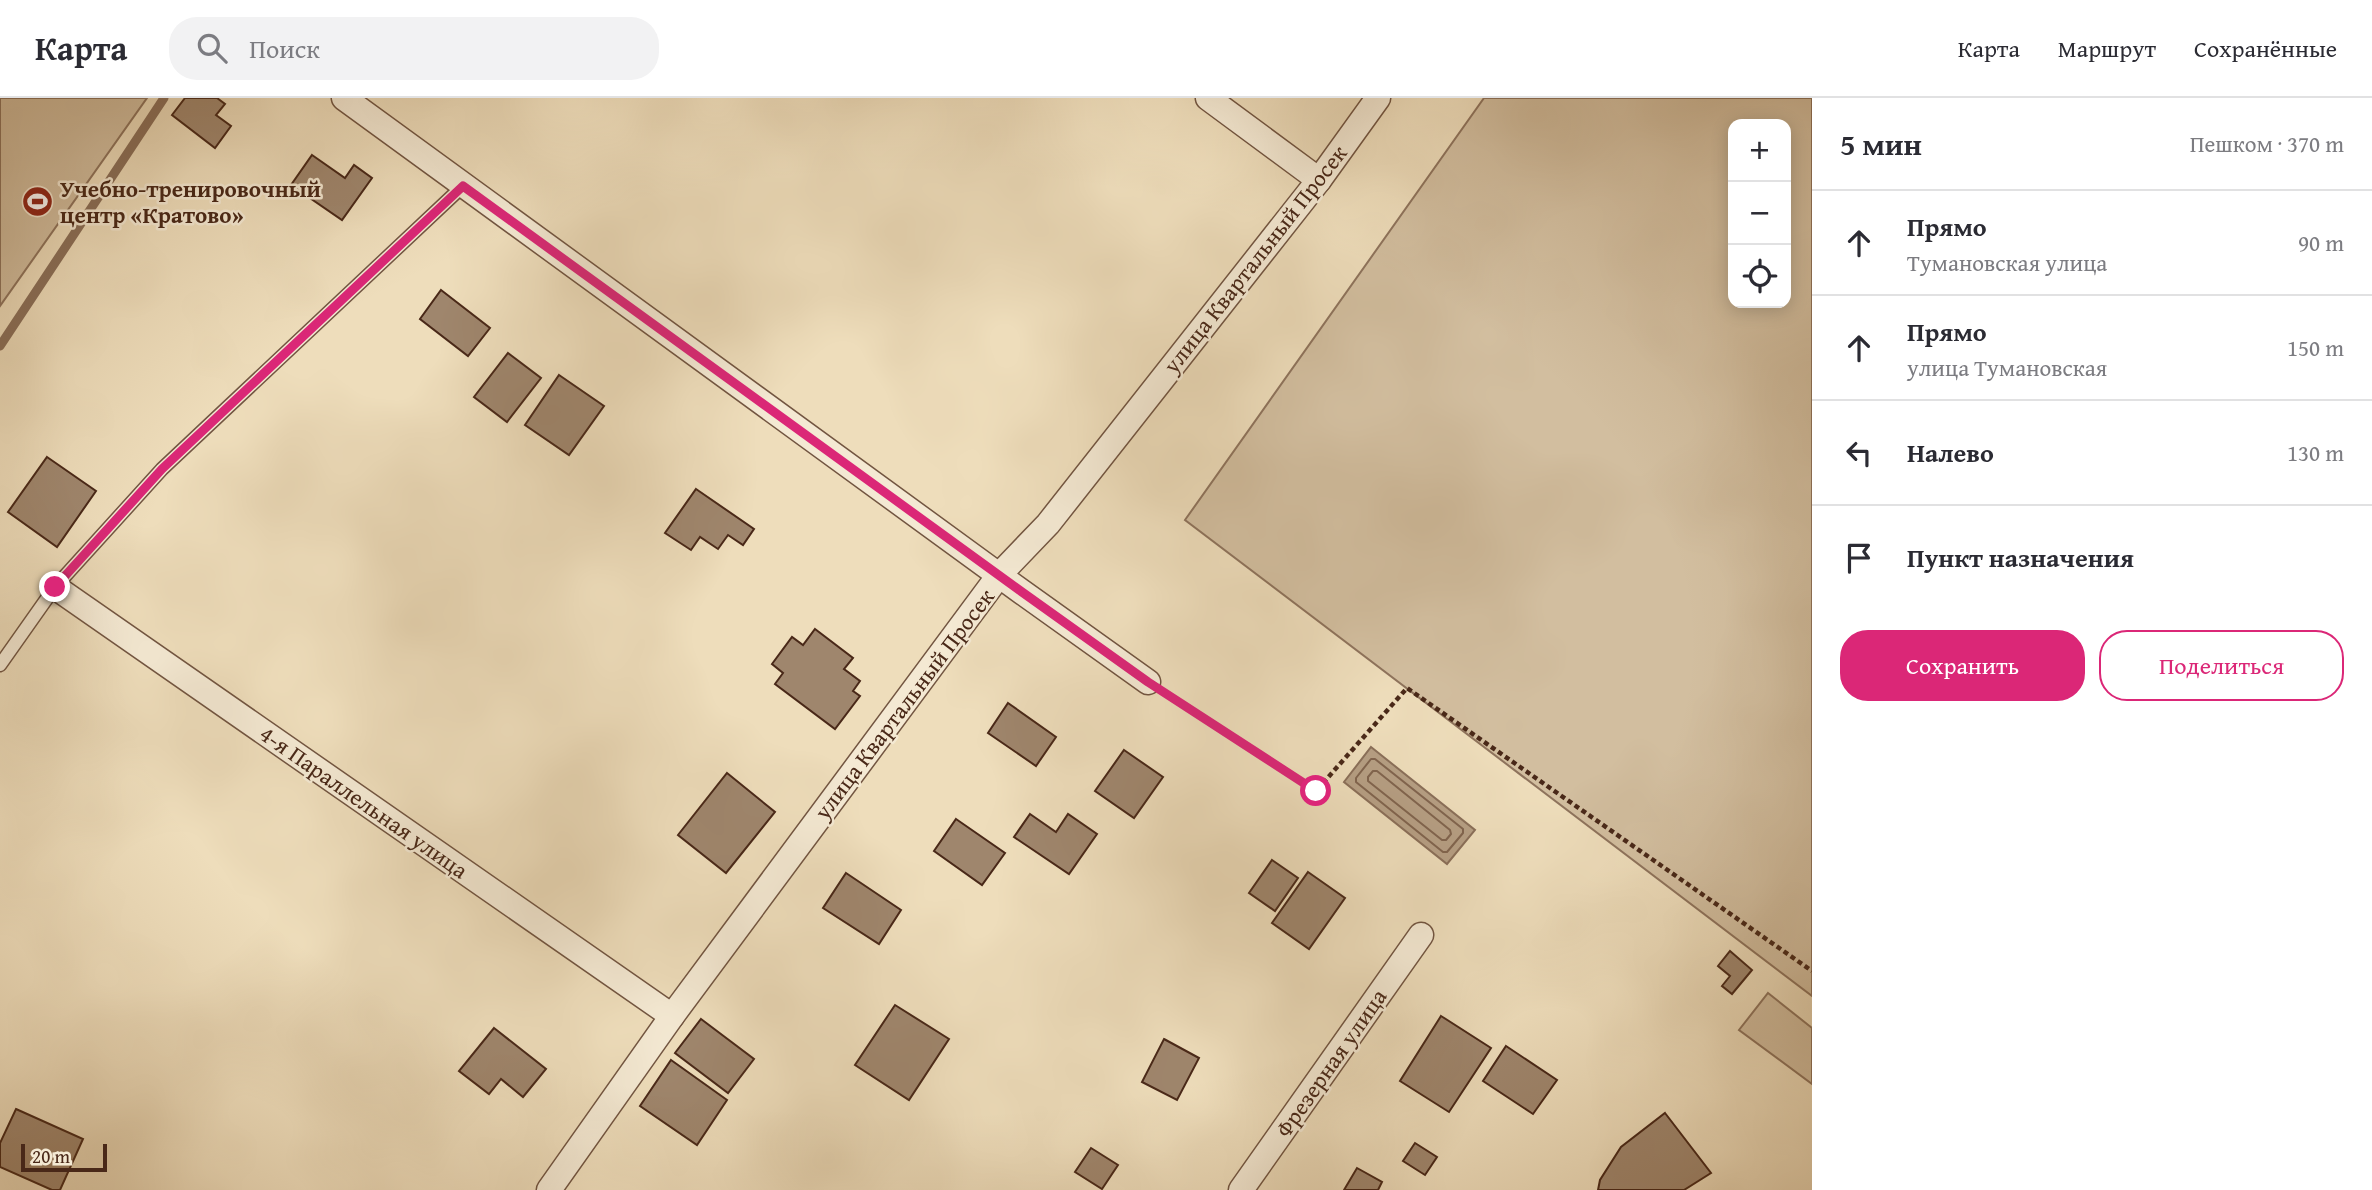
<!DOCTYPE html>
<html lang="ru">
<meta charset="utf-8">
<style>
:root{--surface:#fff;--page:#f2f2f3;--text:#2b2b33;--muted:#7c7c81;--line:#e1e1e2;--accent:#db2777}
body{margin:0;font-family:"Gentium Book Plus",serif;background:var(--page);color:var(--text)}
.controls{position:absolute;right:21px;top:21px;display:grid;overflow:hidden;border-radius:14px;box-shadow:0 4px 18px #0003}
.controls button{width:63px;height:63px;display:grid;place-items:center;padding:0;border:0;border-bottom:2px solid var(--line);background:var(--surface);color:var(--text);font:35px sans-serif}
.scale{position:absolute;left:21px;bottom:18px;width:86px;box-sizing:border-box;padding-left:7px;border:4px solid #492818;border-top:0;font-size:19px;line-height:24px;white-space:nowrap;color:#492818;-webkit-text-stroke:5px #f4e9d3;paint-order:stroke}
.stop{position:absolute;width:21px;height:21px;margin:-16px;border:5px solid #db2777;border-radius:50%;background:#fff}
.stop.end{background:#db2777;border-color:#fff;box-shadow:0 2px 7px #0008}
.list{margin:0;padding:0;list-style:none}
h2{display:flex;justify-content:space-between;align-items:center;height:91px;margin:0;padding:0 28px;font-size:30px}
h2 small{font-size:23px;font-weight:400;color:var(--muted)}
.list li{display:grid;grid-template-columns:46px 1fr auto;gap:21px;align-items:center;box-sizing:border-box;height:105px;padding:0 28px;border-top:2px solid var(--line)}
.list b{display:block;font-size:26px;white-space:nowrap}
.list p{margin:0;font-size:23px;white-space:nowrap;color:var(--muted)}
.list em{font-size:23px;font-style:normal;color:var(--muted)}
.actions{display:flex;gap:14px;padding:21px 28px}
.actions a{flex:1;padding:16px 0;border:2px solid var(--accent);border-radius:28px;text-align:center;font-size:24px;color:var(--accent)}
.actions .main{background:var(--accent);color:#fff}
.icon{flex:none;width:38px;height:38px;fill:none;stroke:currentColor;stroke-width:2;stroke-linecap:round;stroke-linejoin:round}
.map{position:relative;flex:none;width:1812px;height:1092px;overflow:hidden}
header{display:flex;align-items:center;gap:42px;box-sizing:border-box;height:98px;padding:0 35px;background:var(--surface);border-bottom:2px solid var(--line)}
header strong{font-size:33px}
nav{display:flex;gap:38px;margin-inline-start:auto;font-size:24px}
.search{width:490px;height:63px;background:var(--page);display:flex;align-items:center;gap:18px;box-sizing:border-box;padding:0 24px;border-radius:28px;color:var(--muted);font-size:26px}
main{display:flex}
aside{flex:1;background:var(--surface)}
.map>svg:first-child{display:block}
</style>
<header>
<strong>Карта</strong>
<div class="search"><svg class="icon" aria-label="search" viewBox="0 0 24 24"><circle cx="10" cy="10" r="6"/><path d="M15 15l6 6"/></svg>Поиск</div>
<nav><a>Карта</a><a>Маршрут</a><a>Сохранённые</a></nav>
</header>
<main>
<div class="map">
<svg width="1812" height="1092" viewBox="0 0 1812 1092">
<rect width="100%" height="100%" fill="#edb"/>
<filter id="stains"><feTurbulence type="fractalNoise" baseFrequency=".00286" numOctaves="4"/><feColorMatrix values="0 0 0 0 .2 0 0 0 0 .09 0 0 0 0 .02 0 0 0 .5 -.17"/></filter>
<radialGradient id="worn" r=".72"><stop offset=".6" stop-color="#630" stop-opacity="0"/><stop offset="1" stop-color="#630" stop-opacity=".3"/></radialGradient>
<g fill="#d2be9f" stroke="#8e735c" stroke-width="2" fill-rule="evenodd">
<path d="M 0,0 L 147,0 L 0,208 Z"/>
<path d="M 1484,0 L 1812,0 L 1812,898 L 1185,422 ZM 1733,26 L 1786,26 L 1786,205 L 1733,205 Z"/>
<path d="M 1768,895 L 1812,930 L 1812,986 L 1739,932 Z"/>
</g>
<path fill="#b69f84" stroke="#8a6f59" stroke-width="2" d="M 1371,649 L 1475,732 L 1447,766 L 1344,684 Z"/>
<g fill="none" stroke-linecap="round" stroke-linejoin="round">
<g stroke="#80644e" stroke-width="2">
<path d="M 1371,661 L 1375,661 L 1463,731 L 1463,735 L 1447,754 L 1443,754 L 1356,684 L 1356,680 Z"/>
<path d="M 1373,673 L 1377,673 L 1450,732 L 1451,736 L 1446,742 L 1442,742 L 1368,683 L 1368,679 Z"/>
</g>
<path stroke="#8a6f59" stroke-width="9" d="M 0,248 L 164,0"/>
</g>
<g fill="#9f866d" stroke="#492818" stroke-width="2">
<path d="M 185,0 L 217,0 L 225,6 L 216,17 L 231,28 L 215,50 L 172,17 Z"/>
<path d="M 312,57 L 345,80 L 354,67 L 372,80 L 342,122 L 291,87 Z"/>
<path d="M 441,192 L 490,230 L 468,258 L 420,221 Z"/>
<path d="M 508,255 L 541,280 L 507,324 L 474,299 Z"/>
<path d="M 559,277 L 604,308 L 569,357 L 525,327 Z"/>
<path d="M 47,359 L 96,393 L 57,449 L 8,414 Z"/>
<path d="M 696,391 L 754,431 L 743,447 L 728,437 L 718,451 L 700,439 L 691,452 L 665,435 Z"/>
<path d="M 815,531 L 853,560 L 844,571 L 860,583 L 853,593 L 860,598 L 835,631 L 775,586 L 783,575 L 772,566 L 792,539 L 803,547 Z"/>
<path d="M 1008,605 L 1056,639 L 1036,668 L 988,635 Z"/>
<path d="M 1124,652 L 1163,679 L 1134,720 L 1095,693 Z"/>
<path d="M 727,675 L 775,714 L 726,775 L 678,737 Z"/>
<path d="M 1030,716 L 1056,734 L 1068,716 L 1097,736 L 1069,776 L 1014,739 Z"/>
<path d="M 956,721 L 1005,755 L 982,787 L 934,753 Z"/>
<path d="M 1272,762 L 1298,780 L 1275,813 L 1249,795 Z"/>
<path d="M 1308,774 L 1345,800 L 1309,851 L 1272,825 Z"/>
<path d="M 846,775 L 901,812 L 879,846 L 823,810 Z"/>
<path d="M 1730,853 L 1752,872 L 1732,896 L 1722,888 L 1730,878 L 1718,868 Z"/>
<path d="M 895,907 L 949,941 L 909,1002 L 855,967 Z"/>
<path d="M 1441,918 L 1491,950 L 1449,1014 L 1400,983 Z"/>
<path d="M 701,921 L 754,961 L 728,995 L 675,955 Z"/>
<path d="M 494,930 L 546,971 L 523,999 L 501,981 L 489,996 L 459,973 Z"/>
<path d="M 1164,941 L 1199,960 L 1177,1002 L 1142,984 Z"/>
<path d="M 1506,948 L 1557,982 L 1533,1016 L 1483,983 Z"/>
<path d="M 671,962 L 727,1002 L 697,1047 L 640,1008 Z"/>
<path d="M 16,1011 L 83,1041 L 60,1092 L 52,1092 L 0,1069 L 0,1045 Z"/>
<path d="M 1665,1015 L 1711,1075 L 1684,1092 L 1598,1092 L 1600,1082 L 1621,1049 Z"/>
<path d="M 1415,1045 L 1437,1059 L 1425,1077 L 1403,1063 Z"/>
<path d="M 1091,1050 L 1118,1067 L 1102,1091 L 1075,1074 Z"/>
<path d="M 1357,1070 L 1382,1084 L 1378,1092 L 1344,1092 Z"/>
</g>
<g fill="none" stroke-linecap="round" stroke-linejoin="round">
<defs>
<path id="service" d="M 0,567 L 55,489 L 162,371 L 463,88"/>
<g id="minor">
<path d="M 344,0 L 1022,494 L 1148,584"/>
<path d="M 1208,0 L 1319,82"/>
<path d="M 55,489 L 672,918"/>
<path d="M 549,1092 L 672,918 L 1000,476 L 1048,426 L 1319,82 L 1378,0"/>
<path d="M 1241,1092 L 1421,837"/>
</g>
</defs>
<use href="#service" stroke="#725541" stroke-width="15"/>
<use href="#minor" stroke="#725541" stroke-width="27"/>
<path stroke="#492818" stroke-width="4.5" stroke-dasharray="5 3.5" stroke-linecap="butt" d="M 1168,597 L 1316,693 L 1407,590 L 1812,873"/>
<use href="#service" stroke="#f4e9d3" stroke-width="12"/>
<use href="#minor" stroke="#f4e9d3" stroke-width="24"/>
</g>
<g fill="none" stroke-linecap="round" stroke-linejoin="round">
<path stroke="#db2777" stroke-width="9" d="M 55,489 L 162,371 L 463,88 L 1022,494 L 1148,584 L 1316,693"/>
</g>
<defs>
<symbol id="stadium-disc" viewBox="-11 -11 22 22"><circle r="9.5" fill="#8f2418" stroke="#f4e9d3"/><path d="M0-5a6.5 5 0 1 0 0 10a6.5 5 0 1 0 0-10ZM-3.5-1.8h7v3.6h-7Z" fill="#fff"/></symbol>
</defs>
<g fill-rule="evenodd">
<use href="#stadium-disc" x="20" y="86" width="35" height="35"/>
</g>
<g text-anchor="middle" stroke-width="5" stroke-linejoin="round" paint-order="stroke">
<g font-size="23" font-weight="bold" fill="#492818" stroke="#f4e9d3" text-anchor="start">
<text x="60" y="99">Учебно-тренировочный<tspan x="60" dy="26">центр «Кратово»</tspan></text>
</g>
<g font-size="23" fill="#492818" stroke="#f4e9d3">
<text transform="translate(1255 161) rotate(-52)" y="8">улица Квартальный Просек</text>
<text transform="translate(904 606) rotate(-53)" y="8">улица Квартальный Просек</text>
<text transform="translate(364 704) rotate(35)" y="8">4-я Параллельная улица</text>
<text transform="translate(1331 965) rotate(-55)" y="8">Фрезерная улица</text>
</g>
</g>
<rect width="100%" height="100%" filter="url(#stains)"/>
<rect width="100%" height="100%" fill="url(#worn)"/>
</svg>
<div class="controls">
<button>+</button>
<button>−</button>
<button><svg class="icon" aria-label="locate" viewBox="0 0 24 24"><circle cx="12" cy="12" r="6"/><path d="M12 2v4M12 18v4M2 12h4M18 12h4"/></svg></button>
</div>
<div class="scale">20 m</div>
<div class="stop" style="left:1316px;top:693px"></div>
<div class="stop end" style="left:55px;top:489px"></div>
</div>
<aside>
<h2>5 мин<small>Пешком · 370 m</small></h2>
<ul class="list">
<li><svg class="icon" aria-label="ahead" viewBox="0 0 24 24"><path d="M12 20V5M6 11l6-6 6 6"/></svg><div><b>Прямо</b><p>Тумановская улица</p></div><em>90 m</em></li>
<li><svg class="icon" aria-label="ahead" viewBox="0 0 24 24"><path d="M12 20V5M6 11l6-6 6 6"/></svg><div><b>Прямо</b><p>улица Тумановская</p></div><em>150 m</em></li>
<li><svg class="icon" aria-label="left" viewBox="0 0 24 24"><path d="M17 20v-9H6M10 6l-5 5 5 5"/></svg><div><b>Налево</b></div><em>130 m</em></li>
<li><svg class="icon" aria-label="arrive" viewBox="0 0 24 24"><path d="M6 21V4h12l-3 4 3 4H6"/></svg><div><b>Пункт назначения</b></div></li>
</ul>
<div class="actions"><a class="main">Сохранить</a><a>Поделиться</a></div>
</aside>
</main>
